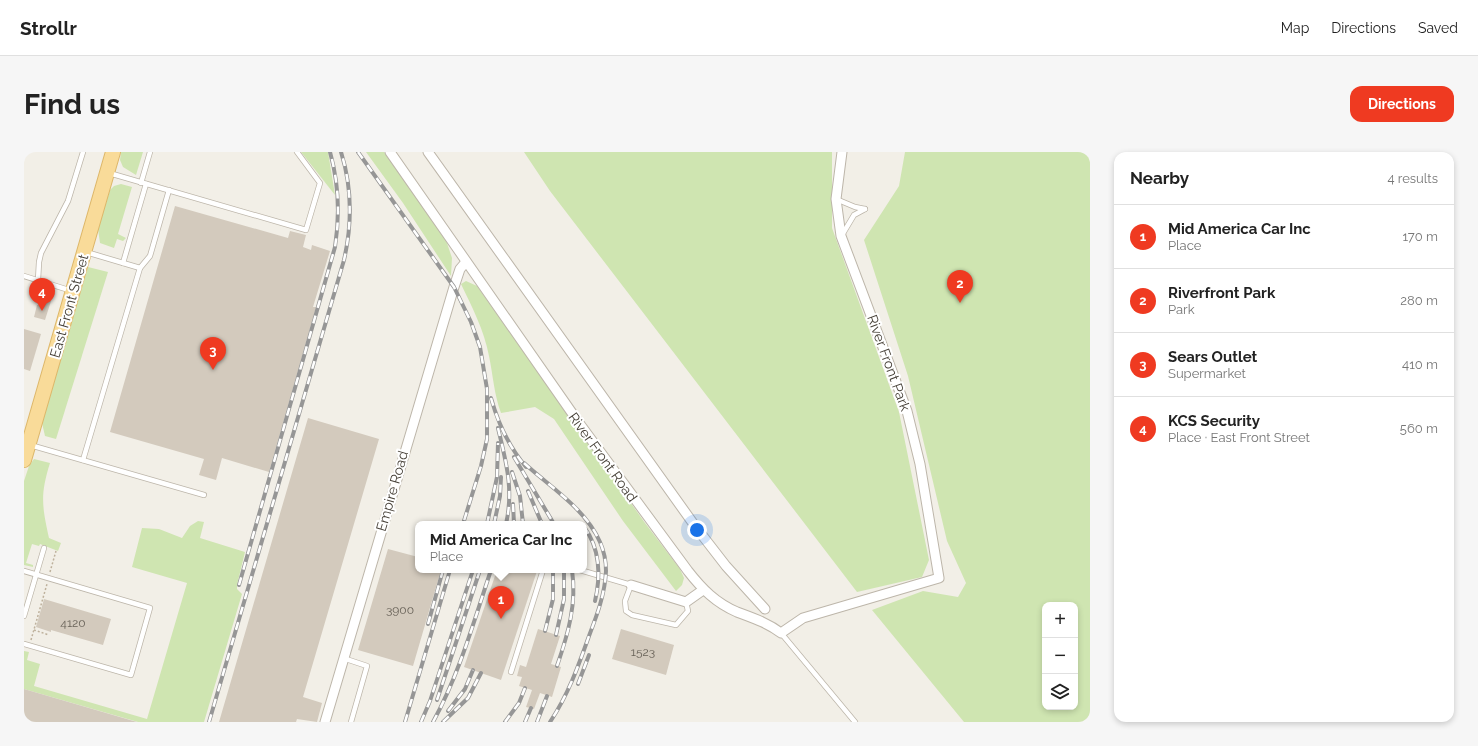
<!DOCTYPE html>
<meta charset="utf-8">
<style>
:root{--surface:#fff;--page:#f6f6f6;--text:#222;--muted:#767676;--line:#e0e0e0;--accent:#ef3a21}
body{margin:0;font-family:Raleway,sans-serif;background:var(--page);color:var(--text)}
.controls{position:absolute;right:12px;bottom:12px;display:grid;overflow:hidden;border-radius:8px;box-shadow:0 2px 6px #0003}
.controls button{width:36px;height:36px;display:grid;place-items:center;padding:0;border:0;border-bottom:1px solid var(--line);background:var(--surface);color:var(--text);font:20px sans-serif}
.you{position:absolute;left:673px;top:378px;width:14px;height:14px;margin:-10px;border:3px solid #fff;border-radius:50%;background:#1a73e8;box-shadow:0 0 0 6px #1a73e833}
.badge{display:grid;place-items:center;width:26px;height:26px;border-radius:50%;background:var(--accent);color:#fff;font-size:13px;font-weight:700}
.pin{position:absolute;translate:-50% -33px;filter:drop-shadow(0 1px 2px #0008)}
.pin::after{content:'';position:absolute;top:21px;width:14px;height:12px;background:inherit;clip-path:polygon(0 0,100% 0,50% 100%)}
.popup{position:absolute;left:391px;top:369px;width:172px;height:52px;box-sizing:border-box;display:grid;place-content:center;border-radius:8px;background:var(--surface);filter:drop-shadow(0 1px 3px #0005);font-size:13px;white-space:nowrap;color:var(--muted)}
.popup b{font-size:15px;color:var(--text)}
.popup::after{content:'';position:absolute;left:50%;top:100%;margin-left:-8px;border:8px solid transparent;border-top-color:var(--surface)}
.list{margin:0;padding:0;list-style:none}
h2{display:flex;justify-content:space-between;align-items:center;height:52px;margin:0;padding:0 16px;font-size:17px}
h2 small{font-size:13px;font-weight:400;color:var(--muted)}
.list li{display:grid;grid-template-columns:26px 1fr auto;gap:12px;align-items:center;box-sizing:border-box;height:64px;padding:0 16px;border-top:1px solid var(--line)}
.list b{display:block;font-size:15px;white-space:nowrap}
.list p{margin:0;font-size:13px;white-space:nowrap;color:var(--muted)}
.list em{font-size:13px;font-style:normal;color:var(--muted)}
.icon{flex:none;width:22px;height:22px;fill:none;stroke:currentColor;stroke-width:2;stroke-linecap:round;stroke-linejoin:round}
.map{position:relative;flex:none;width:1066px;height:570px;overflow:hidden;border-radius:12px}
header{display:flex;align-items:center;gap:24px;box-sizing:border-box;height:56px;padding:0 20px;background:var(--surface);border-bottom:1px solid var(--line)}
header strong{font-size:19px}
nav{display:flex;gap:22px;margin-inline-start:auto;font-size:14px}
.intro{display:flex;align-items:center;justify-content:space-between;box-sizing:border-box;height:96px;padding:0 24px}
h1{margin:0;font-size:28px}
.button{padding:10px 18px;border-radius:12px;background:var(--accent);color:#fff;font-size:14px;font-weight:700}
main{display:flex;gap:24px;padding:0 24px}
aside{flex:1;background:var(--surface);border-radius:12px;box-shadow:0 2px 6px #0003}
.map>svg:first-child{display:block}
</style>
<header>
<strong>Strollr</strong>
<nav><a>Map</a><a>Directions</a><a>Saved</a></nav>
</header>
<div class="intro"><h1>Find us</h1><a class="button">Directions</a></div>
<main>
<div class="map">
<svg width="1066" height="570" viewBox="0 0 1066 570">
<rect width="100%" height="100%" fill="#f2efe7"/>
<g fill="#cfe5b1" fill-rule="evenodd">
<path d="M 97,0 L 119,0 L 112,23 L 99,15 L 96,8 Z"/>
<path d="M 277,0 L 304,0 L 311,43 Z"/>
<path d="M 342,0 L 360,0 L 422,88 L 428,106 L 427,124 L 379,51 Z"/>
<path d="M 500,0 L 808,0 L 808,76 L 875,260 L 905,408 L 898,425 L 833,440 L 526,39 Z"/>
<path d="M 881,0 L 1066,0 L 1066,570 L 940,570 L 848,458 L 899,439 L 934,445 L 942,431 L 923,389 L 884,224 L 840,88 L 875,34 ZM 1021,453 L 1051,453 L 1051,555 L 1021,555 Z"/>
<path d="M 97,32 L 108,35 L 94,82 L 102,86 L 99,89 L 93,87 L 90,96 L 76,91 L 74,77 L 86,38 L 90,34 Z"/>
<path d="M 64,115 L 84,120 L 32,287 L 21,284 L 18,271 Z"/>
<path d="M 442,129 L 453,134 L 621,371 L 656,417 L 660,426 L 658,433 L 652,439 L 599,369 L 530,267 L 511,255 L 477,261 C 470,242 469,223 465,204 C 460,178 448,155 437,132 Z"/>
<path d="M 10,307 L 26,311 C 16,343 18,354 25,386 L 37,391 L 34,399 L 16,392 L 15,394 L 8,392 L 2,411 L 9,413 L 9,415 L 0,413 L 0,329 L 5,314 Z"/>
<path d="M 174,369 L 180,370 L 176,386 L 221,400 L 213,433 L 213,437 L 218,442 L 180,570 L 114,570 L 0,537 L 0,499 L 5,500 L 3,508 L 16,512 L 10,534 L 123,567 L 163,431 L 108,415 L 118,376 L 135,377 L 158,386 L 166,374 Z"/>
</g>
<g fill="#d3cabd">
<path d="M 151,54 L 264,86 L 266,79 L 282,83 L 279,95 L 287,98 L 288,93 L 306,99 L 289,155 L 292,155 L 245,320 L 198,306 L 192,328 L 175,323 L 180,307 L 86,280 Z"/>
<path d="M 17,146 L 27,149 L 21,168 L 10,165 L 13,153 L 15,153 Z"/>
<path d="M 0,177 L 17,182 L 6,219 L 0,217 Z"/>
<path d="M 284,266 L 355,287 L 279,545 L 298,551 L 293,570 L 273,567 L 272,570 L 195,570 Z"/>
<path d="M 364,397 L 394,405 L 394,418 L 417,418 L 389,514 L 334,498 Z"/>
<path d="M 473,418 L 513,419 L 477,528 L 440,515 Z"/>
<path d="M 20,447 L 87,467 L 79,493 L 27,478 L 27,480 L 12,475 Z"/>
<path d="M 514,477 L 536,484 L 527,512 L 537,515 L 528,545 L 516,541 L 510,557 L 502,555 L 508,538 L 495,534 L 498,525 L 493,524 L 496,513 L 502,515 Z"/>
<path d="M 597,477 L 650,493 L 642,523 L 588,507 Z"/>
<path d="M 0,537 L 113,570 L 0,570 Z"/>
</g>
<g fill="none" stroke-linecap="round" stroke-linejoin="round">
<defs>
<g id="lane">
<path d="M 85,21 L 282,78 L 296,31 L 273,0"/>
<path d="M 117,31 L 126,0"/>
<path d="M 812,47 L 831,55 L 841,57"/>
<path d="M 818,83 L 830,63 L 841,57"/>
<path d="M 62,100 L 116,116"/>
<path d="M 99,111 L 122,32"/>
<path d="M 0,124 L 48,139"/>
<path d="M 14,128 L 15,110 L 17,101 L 44,49 L 59,0"/>
<path d="M 6,293 L 180,343"/>
<path d="M 59,308 L 116,116 L 126,104 L 145,38"/>
<path d="M 556,418 L 607,433 L 601,449 L 602,459 L 608,463 L 652,473 L 664,459 L 662,450"/>
<path d="M 0,419 L 126,456 L 107,523 L 0,492"/>
<path d="M 0,464 L 20,396"/>
<path d="M 757,481 L 831,570"/>
<path d="M 319,506 L 343,514 L 327,570"/>
<path d="M 487,520 L 519,418"/>
</g>
<g id="street">
<path d="M 366,0 L 555,271 L 664,419 C 678,437 692,451 713,460 C 729,466 744,471 757,481 L 779,466 L 915,426 L 896,312 L 883,259 L 817,84 L 812,47 L 818,0"/>
<path d="M 404,0 L 671,374 L 702,414 L 741,457"/>
<path d="M 607,433 L 662,450 L 679,438"/>
<path d="M 301,570 L 430,135 L 436,117 L 442,110"/>
</g>
<path id="primary" d="M 0,308 L 89,0"/>
</defs>
<use href="#lane" stroke="#bdb6aa" stroke-width="6"/>
<use href="#street" stroke="#bdb6aa" stroke-width="11"/>
<use href="#primary" stroke="#ddb76a" stroke-width="16"/>
<g stroke="#beb19c" stroke-width="1.5" stroke-dasharray="2 2" stroke-linecap="butt">
<path d="M 26,420 L 32,399"/>
<path d="M 10,478 L 25,483"/>
<path d="M 7,488 L 23,432"/>
</g>
<use href="#lane" stroke="#fff" stroke-width="4.5"/>
<use href="#street" stroke="#fff" stroke-width="9"/>
<use href="#primary" stroke="#f9db99" stroke-width="14"/>
<defs>
<g id="rail">
<path d="M 334,0 L 430,135 L 447,170 L 456,195 L 463,237 L 463,287 L 457,314 L 439,372"/>
<path d="M 467,246 C 474,271 485,295 502,315"/>
<path d="M 474,276 C 482,310 490,337 482,372"/>
<path d="M 490,305 L 530,372"/>
<path d="M 500,311 C 526,335 561,356 576,390 C 580,399 582,409 582,419 C 581,442 573,463 565,484 C 554,515 544,543 526,570"/>
<path d="M 488,320 L 496,344 L 499,372"/>
<path d="M 504,339 L 518,372"/>
<path d="M 489,352 L 490,372"/>
<path d="M 463,372 L 473,325 L 474,291"/>
<path d="M 470,372 L 476,344 L 477,325"/>
<path d="M 560,375 C 576,396 577,424 571,449"/>
<path d="M 215,433 L 311,95 C 316,63 315,32 306,0"/>
<path d="M 404,472 L 419,418"/>
<path d="M 521,479 L 529,447 L 529,418"/>
<path d="M 532,483 L 540,447 L 540,418"/>
<path d="M 533,514 C 544,482 553,452 548,418"/>
<path d="M 554,532 L 565,503"/>
<path d="M 413,548 L 456,418"/>
<path d="M 424,559 L 441,537 L 449,518"/>
<path d="M 185,570 L 320,108 C 328,73 328,35 317,0"/>
<path d="M 381,570 L 426,418"/>
<path d="M 397,570 L 406,549 L 449,418"/>
<path d="M 409,570 C 435,523 450,469 467,418"/>
<path d="M 419,570 L 444,546 L 457,521"/>
<path d="M 481,570 L 495,551 L 501,536"/>
<path d="M 501,570 L 507,556"/>
<path d="M 513,570 L 523,544"/>
</g>
</defs>
<use href="#rail" stroke="#969696" stroke-width="4"/>
<use href="#rail" stroke="#fff" stroke-width="2.5" stroke-dasharray="8" stroke-linecap="butt"/>
</g>
<g text-anchor="middle" stroke-width="4" stroke-linejoin="round" paint-order="stroke">
<g font-size="12" fill="#686258">
<text x="376" y="462">3900</text>
<text x="49" y="475">4120</text>
<text x="619" y="504">1523</text>
</g>
<g font-size="14" fill="#453f36" stroke="#fff">
<text transform="translate(45 154) rotate(-74)" y="5">East Front Street</text>
<text transform="translate(865 211) rotate(70)" y="5">River Front Park</text>
<text transform="translate(579 305) rotate(54)" y="5">River Front Road</text>
<text transform="translate(368 339) rotate(-74)" y="5">Empire Road</text>
</g>
</g>
</svg>
<div class="controls">
<button>+</button>
<button>−</button>
<button><svg class="icon" aria-label="layers" viewBox="0 0 24 24"><path d="M12 4l9 5-9 5-9-5zM3 14l9 5 9-5"/></svg></button>
</div>
<div class="you"></div>
<div class="pin badge" style="left:477px;top:467px">1</div>
<div class="popup"><b>Mid America Car Inc</b>Place</div>
<div class="pin badge" style="left:936px;top:151px">2</div>
<div class="pin badge" style="left:189px;top:218px">3</div>
<div class="pin badge" style="left:18px;top:159px">4</div>
</div>
<aside>
<h2>Nearby<small>4 results</small></h2>
<ul class="list">
<li><span class="badge">1</span><div><b>Mid America Car Inc</b><p>Place</p></div><em>170 m</em></li>
<li><span class="badge">2</span><div><b>Riverfront Park</b><p>Park</p></div><em>280 m</em></li>
<li><span class="badge">3</span><div><b>Sears Outlet</b><p>Supermarket</p></div><em>410 m</em></li>
<li><span class="badge">4</span><div><b>KCS Security</b><p>Place · East Front Street</p></div><em>560 m</em></li>
</ul>
</aside>
</main>
